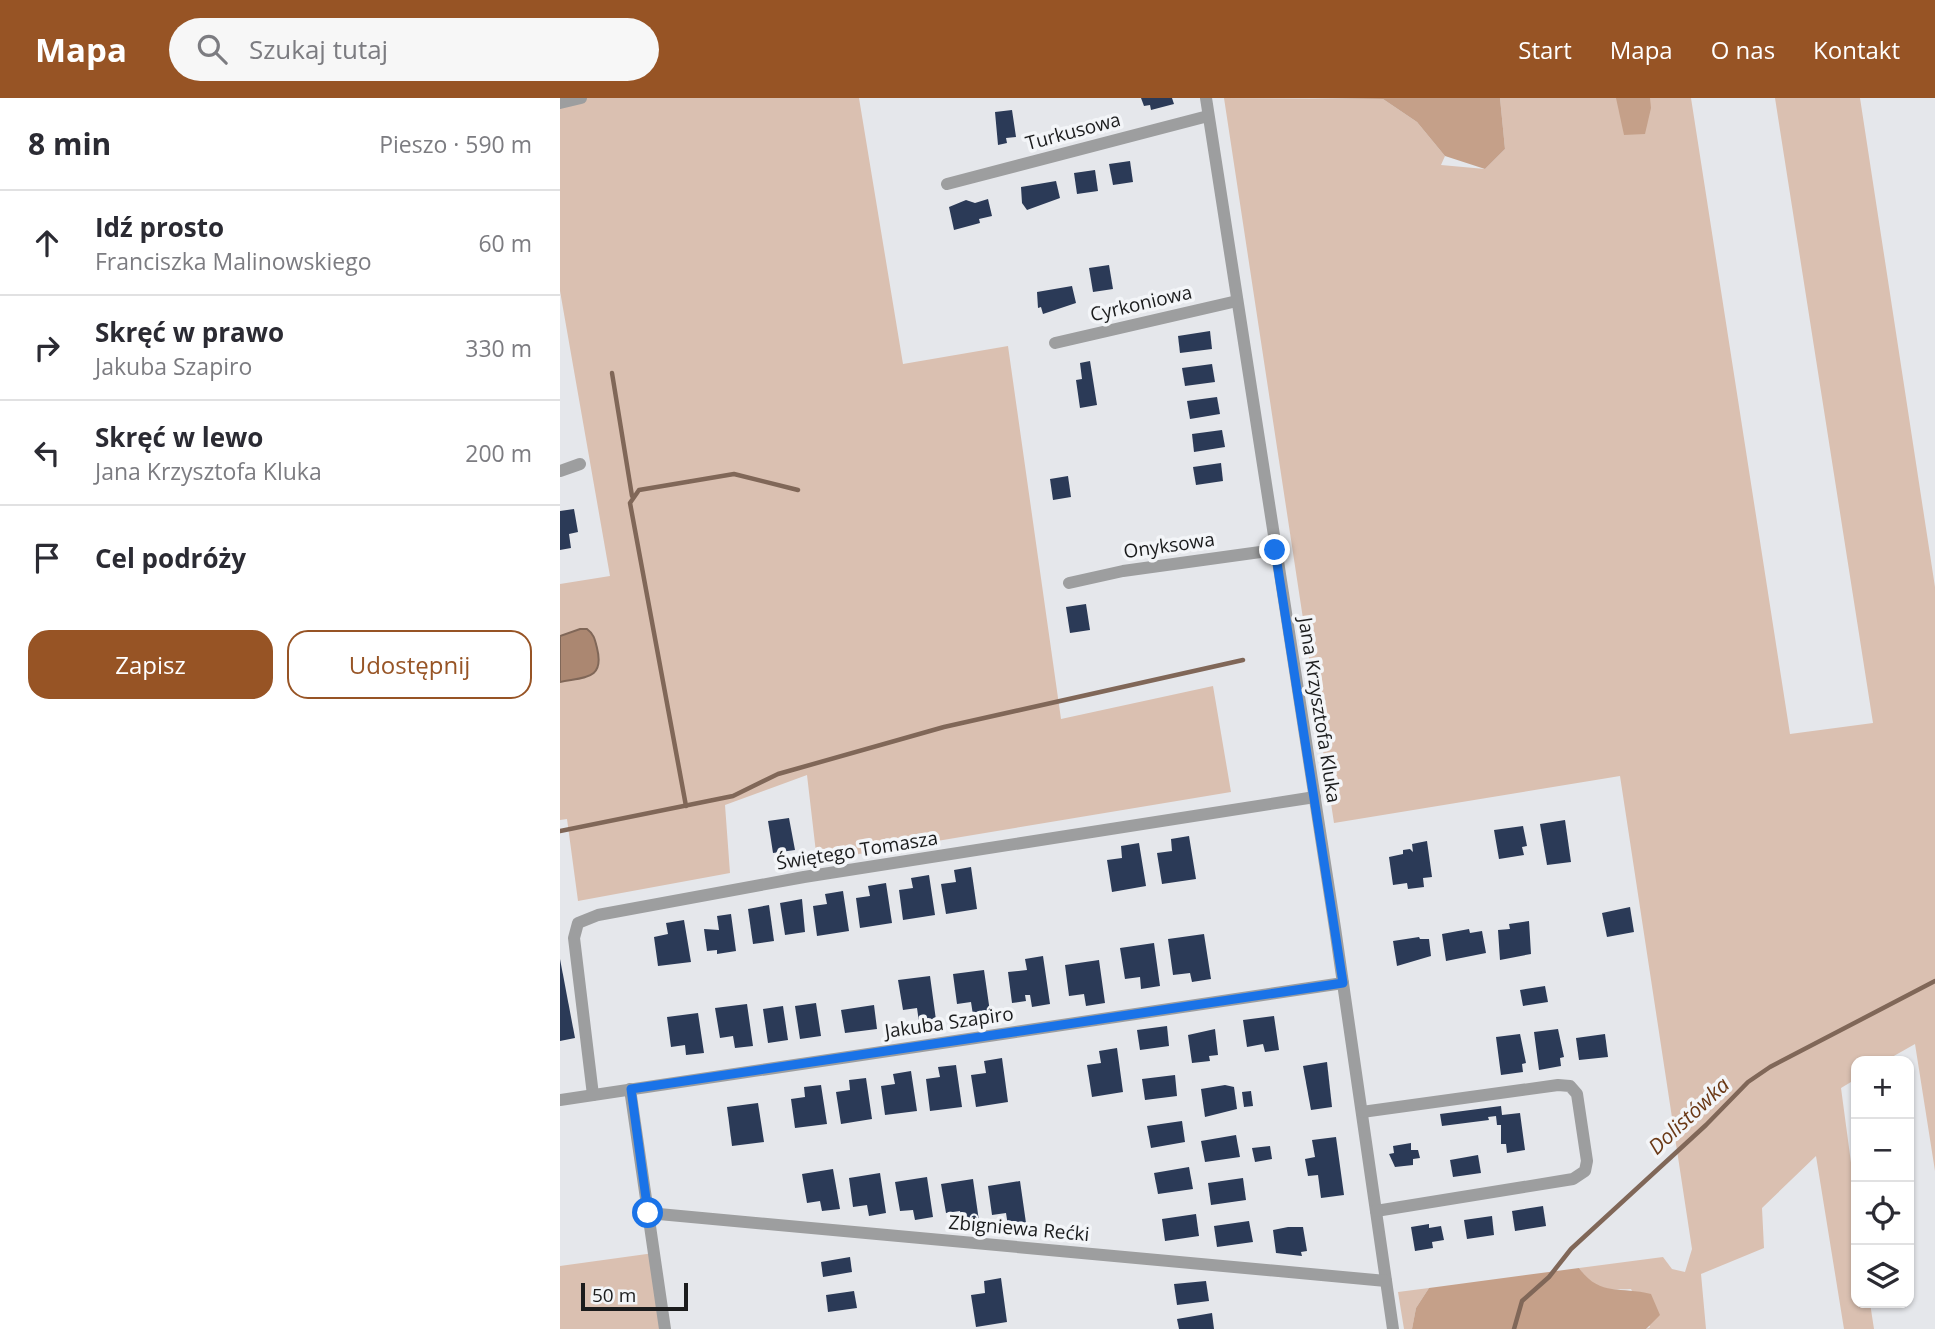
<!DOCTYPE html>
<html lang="pl">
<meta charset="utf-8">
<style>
:root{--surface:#fff;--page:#f7f7f7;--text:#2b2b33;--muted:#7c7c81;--line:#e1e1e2;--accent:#975425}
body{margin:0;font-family:"Open Sans",sans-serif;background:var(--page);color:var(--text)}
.controls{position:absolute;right:21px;bottom:21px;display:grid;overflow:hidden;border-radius:14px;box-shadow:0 2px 5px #0004}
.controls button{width:63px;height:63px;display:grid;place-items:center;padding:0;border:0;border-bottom:2px solid var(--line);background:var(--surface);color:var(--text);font:35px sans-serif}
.scale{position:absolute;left:21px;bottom:18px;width:107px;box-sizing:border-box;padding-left:7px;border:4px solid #1b1c1d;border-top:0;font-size:19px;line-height:24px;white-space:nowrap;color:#1b1c1d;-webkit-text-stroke:5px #f3f5f8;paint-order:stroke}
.stop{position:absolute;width:21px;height:21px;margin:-16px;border:5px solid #1a73e8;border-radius:50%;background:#fff}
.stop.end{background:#1a73e8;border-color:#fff;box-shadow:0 2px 7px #0008}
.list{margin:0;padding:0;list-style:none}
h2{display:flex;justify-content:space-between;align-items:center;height:91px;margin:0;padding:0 28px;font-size:30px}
h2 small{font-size:23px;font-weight:400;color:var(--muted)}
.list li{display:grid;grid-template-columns:46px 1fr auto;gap:21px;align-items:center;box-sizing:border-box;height:105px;padding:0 28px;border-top:2px solid var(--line)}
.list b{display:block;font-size:26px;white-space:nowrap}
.list p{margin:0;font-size:23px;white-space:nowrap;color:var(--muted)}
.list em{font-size:23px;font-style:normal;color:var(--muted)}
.actions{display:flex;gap:14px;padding:21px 28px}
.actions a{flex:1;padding:16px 0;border:2px solid var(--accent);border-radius:21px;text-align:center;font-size:24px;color:var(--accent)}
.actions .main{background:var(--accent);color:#fff}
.icon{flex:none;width:38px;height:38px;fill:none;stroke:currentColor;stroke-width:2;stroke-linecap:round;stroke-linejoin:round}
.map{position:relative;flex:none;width:1375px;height:1231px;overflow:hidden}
header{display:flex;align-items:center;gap:42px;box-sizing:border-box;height:98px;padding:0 35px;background:var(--accent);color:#fff}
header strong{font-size:33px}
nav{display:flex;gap:38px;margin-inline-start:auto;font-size:24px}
.search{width:490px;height:63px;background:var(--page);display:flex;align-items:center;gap:18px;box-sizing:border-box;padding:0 24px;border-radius:38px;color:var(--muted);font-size:26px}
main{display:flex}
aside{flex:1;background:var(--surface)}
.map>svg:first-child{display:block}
</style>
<header>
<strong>Mapa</strong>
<div class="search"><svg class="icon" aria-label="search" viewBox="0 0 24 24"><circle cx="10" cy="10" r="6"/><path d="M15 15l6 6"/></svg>Szukaj tutaj</div>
<nav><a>Start</a><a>Mapa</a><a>O nas</a><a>Kontakt</a></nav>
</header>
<main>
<aside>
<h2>8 min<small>Pieszo · 590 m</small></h2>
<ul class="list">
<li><svg class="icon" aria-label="ahead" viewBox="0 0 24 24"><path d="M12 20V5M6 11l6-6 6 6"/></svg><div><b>Idź prosto</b><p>Franciszka Malinowskiego</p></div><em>60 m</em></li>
<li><svg class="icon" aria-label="right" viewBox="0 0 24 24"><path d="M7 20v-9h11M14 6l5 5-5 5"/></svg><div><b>Skręć w prawo</b><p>Jakuba Szapiro</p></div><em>330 m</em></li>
<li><svg class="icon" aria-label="left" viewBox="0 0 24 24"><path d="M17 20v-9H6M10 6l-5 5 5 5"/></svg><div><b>Skręć w lewo</b><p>Jana Krzysztofa Kluka</p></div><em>200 m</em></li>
<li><svg class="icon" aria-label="arrive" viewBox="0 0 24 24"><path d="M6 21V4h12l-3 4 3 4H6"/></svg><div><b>Cel podróży</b></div></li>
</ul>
<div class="actions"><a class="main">Zapisz</a><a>Udostępnij</a></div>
</aside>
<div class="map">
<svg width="1375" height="1231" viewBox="0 0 1375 1231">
<rect width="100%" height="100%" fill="#e5e7eb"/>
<g fill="#dac0b1">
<path d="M 0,0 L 299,0 L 343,266 L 448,248 L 501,621 L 653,588 L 671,694 L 257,763 L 247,677 L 165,707 L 170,775 L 18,803 L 7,721 L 0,722 L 0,486 L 50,478 L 0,193 Z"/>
<path d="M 664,0 L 823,1 L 857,24 L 885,58 L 881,67 L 925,71 L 945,51 L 940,0 L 1131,0 L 1230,636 L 1313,625 L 1215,0 L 1300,0 L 1375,489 L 1375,1073 L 1355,946 L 1325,963 L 1296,963 L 1296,981 L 1281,990 L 1296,1102 L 1296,1205 L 1310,1205 L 1314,1231 L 1284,1231 L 1256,1058 L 1202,1110 L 1204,1150 L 1141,1176 L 1146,1231 L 1086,1231 L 1090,1229 L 1071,1191 C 1045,1192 1035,1193 1019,1170 L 1103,1159 L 1112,1171 L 1125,1174 L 1132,1151 L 1060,678 L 774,725 Z"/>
<path d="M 94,1155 L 105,1231 L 0,1231 L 0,1168 Z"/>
<path d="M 869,1190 L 856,1210 L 852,1231 L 844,1231 L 838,1194 Z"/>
</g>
<g fill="#c5a089">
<path d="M 749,0 L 940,0 L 945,51 L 925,71 L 885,58 L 857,24 L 823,1 Z"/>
<path d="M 1056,0 L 1090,0 L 1091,10 L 1085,36 L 1064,37 Z"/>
<path d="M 1019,1170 C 1040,1199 1060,1188 1091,1196 L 1100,1217 L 1086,1231 L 852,1231 L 856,1210 L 869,1190 Z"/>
</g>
<path fill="#ab8771" stroke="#806758" stroke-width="2" d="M 20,531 L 27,531 C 34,536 35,542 37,550 C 45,582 24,579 0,584 L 0,538 Z"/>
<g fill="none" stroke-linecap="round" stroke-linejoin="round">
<g stroke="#806758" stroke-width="4.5">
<path d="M 52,275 L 72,398"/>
<path d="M 126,708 L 70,405 L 79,392 L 174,376 L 238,392"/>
<path d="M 0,733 L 173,698 L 218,676 L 384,629 L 683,562"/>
<path d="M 954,1231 L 962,1203 L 989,1179 L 1011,1151 L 1146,1027 L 1188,984 L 1210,969 L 1375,883"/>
</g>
</g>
<g fill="#2b3a57">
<path d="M 581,0 L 612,0 L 614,6 L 591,12 L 590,7 L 584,8 Z"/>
<path d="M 452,12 L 456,39 L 446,40 L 447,45 L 438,47 L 435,14 Z"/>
<path d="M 570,63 L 573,84 L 553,87 L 549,66 Z"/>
<path d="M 535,72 L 538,93 L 517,96 L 514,75 Z"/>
<path d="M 496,83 L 500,100 L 467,112 L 462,105 L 461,89 Z"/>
<path d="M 428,101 L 432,118 L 419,121 L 420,125 L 394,132 L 389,109 L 406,102 L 415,105 Z"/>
<path d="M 549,167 L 553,191 L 533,194 L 529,170 Z"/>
<path d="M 512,188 L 516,205 L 483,216 L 481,209 L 478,210 L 477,194 Z"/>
<path d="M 650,233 L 652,251 L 620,255 L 618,238 Z"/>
<path d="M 530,263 L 537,307 L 520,310 L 516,282 L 522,281 L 520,265 Z"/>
<path d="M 652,266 L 655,284 L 625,288 L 622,270 Z"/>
<path d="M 657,299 L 660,316 L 630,321 L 627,303 Z"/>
<path d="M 662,332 L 665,349 L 634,354 L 632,336 Z"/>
<path d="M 661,365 L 663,383 L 636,387 L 633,369 Z"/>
<path d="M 508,378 L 511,399 L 493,402 L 490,381 Z"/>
<path d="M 14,411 L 18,434 L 9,436 L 11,450 L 0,452 L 0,413 Z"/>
<path d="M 526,506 L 530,532 L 510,535 L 506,509 Z"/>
<path d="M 229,720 L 235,752 L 213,755 L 208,723 Z"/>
<path d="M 1005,722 L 1011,764 L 987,767 L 980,726 Z"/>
<path d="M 963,728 L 967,748 L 962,749 L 964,757 L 939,761 L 934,732 Z"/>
<path d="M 629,738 L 636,781 L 602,786 L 597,755 L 612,753 L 611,741 Z"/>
<path d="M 867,743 L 872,779 L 863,780 L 864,789 L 848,791 L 847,785 L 833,787 L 829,759 L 843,756 L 843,752 L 850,751 L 853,754 L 852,746 Z"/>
<path d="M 579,745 L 586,788 L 552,794 L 547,762 L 562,760 L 561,748 Z"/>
<path d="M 411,769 L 417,811 L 386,816 L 381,786 L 396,784 L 394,772 Z"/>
<path d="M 369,777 L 375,817 L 343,822 L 339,792 L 353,790 L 351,780 Z"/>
<path d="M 326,785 L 332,825 L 300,830 L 296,800 L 310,798 L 308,788 Z"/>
<path d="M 283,793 L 289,833 L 257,838 L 253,808 L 267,806 L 265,796 Z"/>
<path d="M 242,801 L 245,834 L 225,837 L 220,805 Z"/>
<path d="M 209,807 L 214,843 L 193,846 L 188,811 Z"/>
<path d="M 1070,809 L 1074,834 L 1047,839 L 1042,815 Z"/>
<path d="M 171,816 L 176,853 L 157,856 L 157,852 L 147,853 L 144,831 L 159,832 L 157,818 Z"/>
<path d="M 124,822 L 131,864 L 98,868 L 94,839 L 108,836 L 106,825 Z"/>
<path d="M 969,823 L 971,856 L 940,862 L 938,832 L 950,831 L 949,826 Z"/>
<path d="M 909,831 L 910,835 L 922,833 L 926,855 L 886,863 L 882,836 Z"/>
<path d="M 644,836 L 651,881 L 632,884 L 630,875 L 613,877 L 608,841 Z"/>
<path d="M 859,839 L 860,841 L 869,841 L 871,858 L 837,868 L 833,843 Z"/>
<path d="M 594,845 L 600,888 L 581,891 L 580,879 L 565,881 L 560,850 Z"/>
<path d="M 483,858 L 490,906 L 472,909 L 470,897 L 465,897 L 466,903 L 452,905 L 448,874 L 467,872 L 465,861 Z"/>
<path d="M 0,861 L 15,940 L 0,943 Z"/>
<path d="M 539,862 L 545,905 L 526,908 L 524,896 L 509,898 L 505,867 Z"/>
<path d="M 424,872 L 430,914 L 413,917 L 411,904 L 397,906 L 393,876 Z"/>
<path d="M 370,878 L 376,922 L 359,924 L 357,910 L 343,912 L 338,882 Z"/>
<path d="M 985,888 L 988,904 L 963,908 L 960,892 Z"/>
<path d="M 256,905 L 261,938 L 240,941 L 235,908 Z"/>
<path d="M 187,906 L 193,948 L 175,950 L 173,938 L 160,940 L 155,910 Z"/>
<path d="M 314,907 L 317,931 L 285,935 L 281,912 Z"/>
<path d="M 223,908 L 228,942 L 208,945 L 203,911 Z"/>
<path d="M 138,915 L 144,955 L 126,957 L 125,947 L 111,949 L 107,919 Z"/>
<path d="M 714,918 L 719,952 L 705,954 L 703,946 L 687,949 L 683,922 Z"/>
<path d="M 607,928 L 609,948 L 580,952 L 577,932 Z"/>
<path d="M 655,931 L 658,957 L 649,958 L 650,963 L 632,965 L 628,937 Z"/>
<path d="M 998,931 L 1004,959 L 1000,960 L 1001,968 L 979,972 L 974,934 Z"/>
<path d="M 960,936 L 966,965 L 962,966 L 963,974 L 941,977 L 936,939 Z"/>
<path d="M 1045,936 L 1048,959 L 1019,962 L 1016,940 Z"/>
<path d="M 557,950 L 563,994 L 532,999 L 527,967 L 541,965 L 539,953 Z"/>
<path d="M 442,960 L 448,1004 L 416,1009 L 411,977 L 426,975 L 424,963 Z"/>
<path d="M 767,964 L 772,1009 L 751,1012 L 743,968 Z"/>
<path d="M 396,967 L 402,1009 L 370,1013 L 366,981 L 380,979 L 378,969 Z"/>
<path d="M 351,973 L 357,1013 L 325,1017 L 321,988 L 335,986 L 333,976 Z"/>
<path d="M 615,977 L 617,998 L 585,1002 L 582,981 Z"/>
<path d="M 306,980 L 312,1021 L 281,1026 L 276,994 L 290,992 L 289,982 Z"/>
<path d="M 261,987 L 267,1026 L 235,1030 L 231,1001 L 245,999 L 244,989 Z"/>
<path d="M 665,987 L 674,989 L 677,1011 L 645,1019 L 641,991 Z"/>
<path d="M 691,993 L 693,1008 L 684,1009 L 682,994 Z"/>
<path d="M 198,1005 L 204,1044 L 172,1048 L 167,1009 Z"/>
<path d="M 941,1008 L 942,1017 L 960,1015 L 965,1052 L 947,1055 L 946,1046 L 941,1046 L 941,1027 L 937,1027 L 936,1018 L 928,1019 L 929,1022 L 882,1028 L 880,1016 Z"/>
<path d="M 622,1023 L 625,1044 L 591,1050 L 587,1028 Z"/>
<path d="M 676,1037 L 680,1059 L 645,1064 L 641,1043 Z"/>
<path d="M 776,1039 L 784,1097 L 761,1100 L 758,1077 L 748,1078 L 745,1061 L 755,1059 L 752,1042 Z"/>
<path d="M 851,1045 L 851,1052 L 858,1052 L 860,1060 L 853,1061 L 853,1067 L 835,1069 L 829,1056 L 834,1055 L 833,1048 Z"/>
<path d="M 710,1048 L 712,1061 L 695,1064 L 692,1050 Z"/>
<path d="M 918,1057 L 921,1075 L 893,1079 L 890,1062 Z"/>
<path d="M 629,1069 L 633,1091 L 598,1096 L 594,1075 Z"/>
<path d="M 273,1071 L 280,1111 L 262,1113 L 260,1103 L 247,1105 L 242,1076 Z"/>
<path d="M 320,1075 L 326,1115 L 309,1118 L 307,1107 L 293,1109 L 289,1080 Z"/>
<path d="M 367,1079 L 373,1119 L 355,1122 L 353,1112 L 340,1113 L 335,1084 Z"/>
<path d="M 683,1080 L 686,1102 L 651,1107 L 648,1085 Z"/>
<path d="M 413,1081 L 419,1123 L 402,1126 L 400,1113 L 386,1115 L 381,1086 Z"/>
<path d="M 460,1083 L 466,1125 L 448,1128 L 446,1115 L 432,1117 L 428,1088 Z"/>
<path d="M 983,1108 L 986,1128 L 955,1133 L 952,1113 Z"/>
<path d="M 636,1116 L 639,1138 L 605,1143 L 602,1121 Z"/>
<path d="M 932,1118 L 934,1137 L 907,1141 L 904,1122 Z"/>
<path d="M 689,1123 L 693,1144 L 657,1149 L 654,1128 Z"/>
<path d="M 869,1126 L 869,1130 L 881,1128 L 884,1142 L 872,1144 L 873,1150 L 855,1153 L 851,1129 Z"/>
<path d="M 728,1129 L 743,1129 L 747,1153 L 741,1154 L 742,1158 L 716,1155 L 713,1132 Z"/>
<path d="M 290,1159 L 292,1174 L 263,1179 L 261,1164 Z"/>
<path d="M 441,1180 L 447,1224 L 416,1229 L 411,1197 L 425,1195 L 424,1183 Z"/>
<path d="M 646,1183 L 649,1203 L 617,1207 L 614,1186 Z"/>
<path d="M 294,1193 L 297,1210 L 268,1214 L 266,1197 Z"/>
<path d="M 652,1215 L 654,1231 L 619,1231 L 617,1221 Z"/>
</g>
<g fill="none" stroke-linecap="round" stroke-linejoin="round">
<g stroke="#9d9e9f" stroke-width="12">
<path d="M 646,0 L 775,830 L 833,1231"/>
<path d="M 0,5 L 21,0"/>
<path d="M 387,86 L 648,18"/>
<path d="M 495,245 L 677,203"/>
<path d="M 0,373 L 20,366"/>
<path d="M 509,485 L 563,473 L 715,452"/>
<path d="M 70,991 L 105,1231"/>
<path d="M 33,997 L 14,840 L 18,825 L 38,817 L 244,779 L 755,699"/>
<path d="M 0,1002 L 783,885"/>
<path d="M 802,1014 L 998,987 L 1010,988 L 1017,996 L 1027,1063 L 1025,1073 L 1013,1081 L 816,1113"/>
<path d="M 88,1115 L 826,1183"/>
</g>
</g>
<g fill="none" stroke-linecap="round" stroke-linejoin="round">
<path stroke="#1a73e8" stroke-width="9" d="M 88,1115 L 71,991 L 783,885 L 715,452"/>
</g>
<g text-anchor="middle" stroke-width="7" stroke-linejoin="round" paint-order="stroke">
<g font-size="19" fill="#1b1c1d" stroke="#f3f5f8">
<text transform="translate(513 33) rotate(-15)" y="7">Turkusowa</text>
<text transform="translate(581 205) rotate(-13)" y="7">Cyrkoniowa</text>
<text transform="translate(609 447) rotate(-8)" y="7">Onyksowa</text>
<text transform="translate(760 612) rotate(81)" y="7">Jana Krzysztofa Kluka</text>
<text transform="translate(297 752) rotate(-9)" y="7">Świętego Tomasza</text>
<text transform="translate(389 924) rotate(-8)" y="7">Jakuba Szapiro</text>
<text transform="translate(459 1130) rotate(5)" y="7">Zbigniewa Rećki</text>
</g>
<g font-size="21" font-style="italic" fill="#6a3815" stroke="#f3f5f8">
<text transform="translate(1129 1018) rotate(-43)" y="7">Dolistówka</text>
</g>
</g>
</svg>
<div class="controls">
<button>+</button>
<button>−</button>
<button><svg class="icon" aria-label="locate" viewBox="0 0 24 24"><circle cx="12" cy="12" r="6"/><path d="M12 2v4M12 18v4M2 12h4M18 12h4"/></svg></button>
<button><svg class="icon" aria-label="layers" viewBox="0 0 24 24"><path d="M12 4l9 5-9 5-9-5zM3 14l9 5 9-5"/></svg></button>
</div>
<div class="scale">50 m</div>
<div class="stop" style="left:88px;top:1115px"></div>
<div class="stop end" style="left:715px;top:452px"></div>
</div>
</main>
